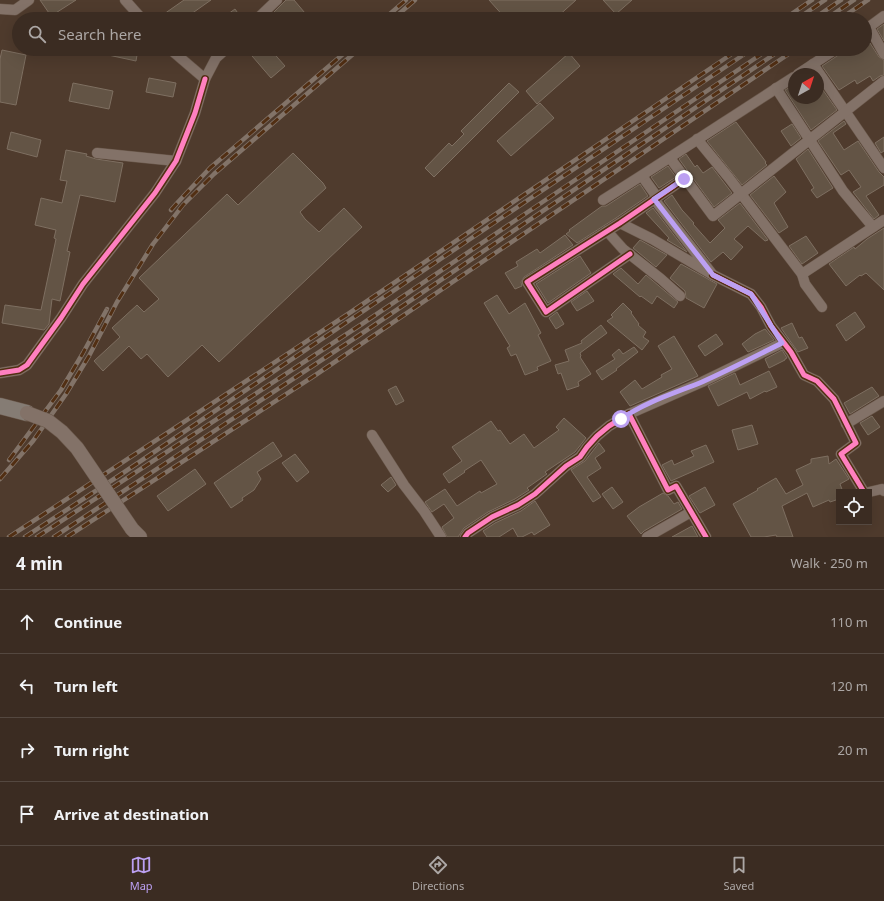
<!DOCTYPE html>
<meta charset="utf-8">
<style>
:root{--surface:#3b2c22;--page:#42342a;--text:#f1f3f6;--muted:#aca7a5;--line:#544840;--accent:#bca0f2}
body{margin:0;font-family:"Noto Sans",sans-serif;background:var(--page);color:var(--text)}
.controls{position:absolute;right:12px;bottom:12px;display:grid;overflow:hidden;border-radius:0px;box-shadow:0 4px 16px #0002}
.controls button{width:36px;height:36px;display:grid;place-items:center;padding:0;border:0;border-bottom:1px solid var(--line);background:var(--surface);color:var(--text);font:20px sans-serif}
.compass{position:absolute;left:788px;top:68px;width:36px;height:36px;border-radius:50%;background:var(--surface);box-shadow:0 4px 16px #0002;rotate:39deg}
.stop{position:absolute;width:12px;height:12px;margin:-9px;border:3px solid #bca0f2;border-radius:50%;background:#fff}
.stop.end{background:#bca0f2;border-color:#fff;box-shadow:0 1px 4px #0008}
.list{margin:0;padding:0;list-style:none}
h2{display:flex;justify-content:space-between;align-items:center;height:52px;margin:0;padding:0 16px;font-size:17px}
h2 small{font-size:13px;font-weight:400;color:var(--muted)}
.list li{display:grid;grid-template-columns:26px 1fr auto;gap:12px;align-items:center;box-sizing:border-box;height:64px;padding:0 16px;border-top:1px solid var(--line)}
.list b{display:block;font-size:15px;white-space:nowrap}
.list em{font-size:13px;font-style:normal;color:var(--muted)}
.icon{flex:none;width:22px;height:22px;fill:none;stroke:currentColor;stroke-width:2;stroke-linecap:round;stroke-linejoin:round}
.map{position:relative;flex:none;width:884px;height:537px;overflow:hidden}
.search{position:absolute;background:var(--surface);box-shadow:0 4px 16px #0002;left:12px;right:12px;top:12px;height:44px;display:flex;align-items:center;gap:10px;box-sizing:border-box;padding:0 14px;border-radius:22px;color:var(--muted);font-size:15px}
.sheet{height:308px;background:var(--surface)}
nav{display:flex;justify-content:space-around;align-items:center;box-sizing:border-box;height:56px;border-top:1px solid var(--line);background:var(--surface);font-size:11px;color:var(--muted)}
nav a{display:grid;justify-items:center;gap:2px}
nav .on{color:var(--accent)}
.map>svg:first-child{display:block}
</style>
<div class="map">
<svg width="884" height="537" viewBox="0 0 884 537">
<rect width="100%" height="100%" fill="#4f3b2d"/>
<g fill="#635445" stroke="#7e6f61">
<path d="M 40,0 L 76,0 L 51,16 Z"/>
<path d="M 184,0 L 211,0 L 184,19 L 168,19 L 164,14 Z"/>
<path d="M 286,0 L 294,0 L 310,19 L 281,19 L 274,12 Z"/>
<path d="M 489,0 L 576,0 L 555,19 L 506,19 Z"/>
<path d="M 603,0 L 632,0 L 616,14 Z"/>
<path d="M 235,9 L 242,19 L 221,19 Z"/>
<path d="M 884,24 L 884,41 L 877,29 Z"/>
<path d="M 870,43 L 879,57 L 884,60 L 884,75 L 880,76 L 873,81 L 870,76 L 857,84 L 855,80 L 839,90 L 822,66 L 840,54 L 844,49 L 853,49 L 855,52 L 860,49 L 865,49 L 865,46 Z"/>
<path d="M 99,49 L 138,49 L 136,61 L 99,53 Z"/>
<path d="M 246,49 L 270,49 L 285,66 L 271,78 Z"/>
<path d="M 2,50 L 26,55 L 16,105 L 0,102 L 0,59 Z"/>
<path d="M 569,53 L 580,66 L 537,104 L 526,91 Z"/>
<path d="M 149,78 L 176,83 L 173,97 L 146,92 Z"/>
<path d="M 73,83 L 113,91 L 109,109 L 69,101 Z"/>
<path d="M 509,83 L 519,92 L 434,177 L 425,168 L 449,143 L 452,146 L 464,134 L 461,131 Z"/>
<path d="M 818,83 L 837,110 L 811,130 L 785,90 L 794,85 L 794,98 L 818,98 Z"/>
<path d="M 540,103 L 554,118 L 511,156 L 497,141 Z"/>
<path d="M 844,121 L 846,124 L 833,133 L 844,150 L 858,141 L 879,172 L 884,177 L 884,185 L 866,196 L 879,215 L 874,219 L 853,192 L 861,187 L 849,170 L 841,175 L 818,141 Z"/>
<path d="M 736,122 L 766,162 L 765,163 L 767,165 L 742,185 L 707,141 Z"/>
<path d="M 792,124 L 801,138 L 791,146 L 781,131 Z"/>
<path d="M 11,132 L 41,140 L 37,157 L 7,149 Z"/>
<path d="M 884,137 L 884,151 L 881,153 L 875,143 Z"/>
<path d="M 808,149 L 833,188 L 817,198 L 811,190 L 814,188 L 796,159 Z"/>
<path d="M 66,150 L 87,154 L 86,156 L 96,159 L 123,163 L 115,202 L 80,195 L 67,251 L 70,252 L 60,301 L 52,299 L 49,324 L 44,330 L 2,323 L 5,305 L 41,310 L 56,239 L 54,238 L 56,230 L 35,225 L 41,198 L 62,203 L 67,181 L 60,180 Z"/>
<path d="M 293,153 L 323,183 L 326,188 L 300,212 L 305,219 L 319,232 L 344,208 L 362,227 L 219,362 L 202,345 L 168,377 L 147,354 L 141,359 L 129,346 L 103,371 L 94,361 L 120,337 L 112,328 L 137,305 L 144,312 L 159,299 L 139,278 L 227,194 L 238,205 Z"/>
<path d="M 686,154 L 695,167 L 697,165 L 703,173 L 712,167 L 732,193 L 714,207 L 679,159 Z"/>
<path d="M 668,166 L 676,177 L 659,188 L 651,177 Z"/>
<path d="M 774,176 L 786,192 L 774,203 L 788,227 L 779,233 L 750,195 Z"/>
<path d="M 640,184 L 648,196 L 616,218 L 577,243 L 566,234 L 570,231 L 569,230 L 602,206 L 606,206 Z"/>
<path d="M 672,195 L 682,210 L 694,223 L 693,224 L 710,243 L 725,228 L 718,220 L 740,203 L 768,240 L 765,241 L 748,226 L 734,239 L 743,247 L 731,260 L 723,252 L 711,262 L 664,201 Z"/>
<path d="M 653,208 L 687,252 L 667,240 L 669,238 L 646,213 Z"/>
<path d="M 884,228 L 884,290 L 866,273 L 861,276 L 860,275 L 846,286 L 829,264 L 854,247 L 855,249 L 867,239 Z"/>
<path d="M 565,235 L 573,245 L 524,277 L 521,282 L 522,286 L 515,289 L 505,273 L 518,266 L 516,262 L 537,249 L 540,253 Z"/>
<path d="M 806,236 L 818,253 L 802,264 L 789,246 Z"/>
<path d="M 640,240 L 667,255 L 656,267 L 633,248 Z"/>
<path d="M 580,256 L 591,273 L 548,303 L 536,284 Z"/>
<path d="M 681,264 L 717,284 L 704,308 L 686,298 L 685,291 L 670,278 Z"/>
<path d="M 621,268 L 638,284 L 646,275 L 678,302 L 674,308 L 657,296 L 652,304 L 641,296 L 640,297 L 613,274 Z"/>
<path d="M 587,291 L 594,301 L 577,311 L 571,302 Z"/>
<path d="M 497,295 L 509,314 L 525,303 L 541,333 L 538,335 L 551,361 L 537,367 L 538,370 L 525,375 L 516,354 L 511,356 L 507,348 L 510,346 L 484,303 Z"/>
<path d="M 623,303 L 632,312 L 631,313 L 639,324 L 638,325 L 646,332 L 643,337 L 649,341 L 642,350 L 607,321 L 613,317 L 611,315 Z"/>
<path d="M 557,312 L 564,324 L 556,329 L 549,318 Z"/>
<path d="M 855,312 L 865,327 L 846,341 L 836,325 Z"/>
<path d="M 792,323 L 799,338 L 802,337 L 808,348 L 798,352 L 781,328 Z"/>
<path d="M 601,325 L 607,333 L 580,353 L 581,356 L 580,357 L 591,374 L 578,382 L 579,386 L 567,390 L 561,373 L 558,374 L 555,365 L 569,361 L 565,350 L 582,343 L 581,341 Z"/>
<path d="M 765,329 L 774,340 L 748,352 L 742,344 L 755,334 Z"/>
<path d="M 716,334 L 723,344 L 705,356 L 698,346 Z"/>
<path d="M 674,336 L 698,376 L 630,406 L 620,392 L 635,380 L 642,389 L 662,377 L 661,375 L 672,369 L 658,346 Z"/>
<path d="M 634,347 L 638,352 L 616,369 L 617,370 L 602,380 L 596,371 L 615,359 L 612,355 L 619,349 L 623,354 Z"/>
<path d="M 782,350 L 787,358 L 785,359 L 785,360 L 769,368 L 765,359 Z"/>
<path d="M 769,371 L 777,387 L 766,392 L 765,391 L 750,399 L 747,392 L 718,406 L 708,386 L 735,373 L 740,385 Z"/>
<path d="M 396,386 L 404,401 L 396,405 L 388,390 Z"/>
<path d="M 872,387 L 879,396 L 850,414 L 844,403 Z"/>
<path d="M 872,416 L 880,427 L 868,435 L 860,423 Z"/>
<path d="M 564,418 L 586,438 L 575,452 L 545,472 L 547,474 L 527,488 L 529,490 L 515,499 L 488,512 L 464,528 L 458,537 L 447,537 L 442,527 L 454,518 L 444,504 L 432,512 L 425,502 L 445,489 L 457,506 L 480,491 L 481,493 L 497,484 L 481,460 L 464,471 L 465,472 L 449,483 L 443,474 L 462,461 L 452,447 L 491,421 L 498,431 L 500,430 L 510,444 L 524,434 L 534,448 L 559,430 L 556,427 Z"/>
<path d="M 752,425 L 758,444 L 738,450 L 732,430 Z"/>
<path d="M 273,442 L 282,456 L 257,472 L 261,479 L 254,490 L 242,498 L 243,500 L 231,508 L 214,483 Z"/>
<path d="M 599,443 L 605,451 L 595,458 L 601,468 L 587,477 L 601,497 L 593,502 L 571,470 L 585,461 Z"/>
<path d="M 706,445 L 714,462 L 671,481 L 662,465 L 672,460 L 674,465 L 694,456 L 691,451 Z"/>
<path d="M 295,454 L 309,472 L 297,482 L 282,463 Z"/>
<path d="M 828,456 L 829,464 L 836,459 L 849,479 L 840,484 L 843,492 L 839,492 L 839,499 L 830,502 L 829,500 L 813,507 L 807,493 L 782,506 L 793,537 L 777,537 L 776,535 L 764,537 L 751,537 L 733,504 L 758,490 L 757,489 L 776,478 L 786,494 L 803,485 L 796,470 L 811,463 L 811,459 Z"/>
<path d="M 195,469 L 206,484 L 168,511 L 157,496 Z"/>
<path d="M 391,477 L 396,485 L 388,492 L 381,485 Z"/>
<path d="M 612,487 L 623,502 L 613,509 L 602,494 Z"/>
<path d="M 705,487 L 715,505 L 700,513 L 689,496 Z"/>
<path d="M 663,493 L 668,496 L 674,504 L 678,502 L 682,509 L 644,531 L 641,534 L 627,516 L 639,507 Z"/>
<path d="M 535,501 L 550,525 L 534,535 L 532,532 L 522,537 L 518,537 L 513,528 L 499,537 L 487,537 L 483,531 L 495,523 L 521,511 Z"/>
<path d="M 692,526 L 698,537 L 672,537 Z"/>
</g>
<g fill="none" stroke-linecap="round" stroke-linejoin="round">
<defs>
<g id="street">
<path d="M 125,0 L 142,19"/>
<path d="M 0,9 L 15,10 L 29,0"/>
<path d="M 257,19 L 277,0"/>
<path d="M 869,27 L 884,54"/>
<path d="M 865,30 L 884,16"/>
<path d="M 170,49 L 205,79 L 216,58 L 226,49"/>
<path d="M 813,64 L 884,168"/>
<path d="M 798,74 L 836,49"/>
<path d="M 776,88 L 843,191 L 873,227"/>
<path d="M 697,139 L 729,178 L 802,274 L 805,284 L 822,307"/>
<path d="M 97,153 L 176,161"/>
<path d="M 670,158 L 713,216 L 884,81"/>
<path d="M 642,176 L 657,197"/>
<path d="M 603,200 C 667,160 730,118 794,77"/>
<path d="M 620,223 L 652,239 L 713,275 L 654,199"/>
<path d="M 607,231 L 623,249 L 661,279 L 680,296"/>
<path d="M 630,254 L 546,312 L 527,282 L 620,223 L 684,179"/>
<path d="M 802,274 L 884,220"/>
<path d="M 713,275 L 751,294 L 761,307 L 771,326 L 791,352 L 804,375 L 817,381 L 834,399 L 856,443 L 841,454 L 864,492"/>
<path d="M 0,373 L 19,370 L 27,365 L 61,318 L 83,284 L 155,193 L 176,161 L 195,113 L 205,79"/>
<path d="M 629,414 L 702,382 L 782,343"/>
<path d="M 846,424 L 884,401"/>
<path d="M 372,435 L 404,485 L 424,511 L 441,537"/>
<path d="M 869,492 L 882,489 L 884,491"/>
<path d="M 465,537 L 468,533 L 492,517 L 518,505 L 535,494 L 566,466 L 580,457 L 587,447 L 597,436 L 609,426 L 629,414 L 668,490 L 676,486 L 706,537"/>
<path d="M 647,537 L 691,512"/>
</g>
<path id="secondary" d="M 132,529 L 140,537"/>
<path id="primary" d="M 0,406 L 27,413"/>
</defs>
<use href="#street" stroke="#6a584b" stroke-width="11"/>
<use href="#secondary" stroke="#6a584b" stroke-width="15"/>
<use href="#primary" stroke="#6a584b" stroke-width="17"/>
<use href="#street" stroke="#837268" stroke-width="10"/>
<use href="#secondary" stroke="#837268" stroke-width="14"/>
<use href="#primary" stroke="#857c74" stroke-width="16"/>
<defs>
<g id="rail">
<path d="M 384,19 L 406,0"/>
<path d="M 393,19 L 415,0"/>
<path d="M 784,19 L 812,0"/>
<path d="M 797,19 L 825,0"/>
<path d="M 813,19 L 841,0"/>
<path d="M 826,19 L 854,0"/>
<path d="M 840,19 L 868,0"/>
<path d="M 171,210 L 179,201 L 210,168 L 349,49"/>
<path d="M 9,460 L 61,390 L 83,353 L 107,309"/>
<path d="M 0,479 L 33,441 L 66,394 L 89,356 L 117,302 L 153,244 L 183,205 L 214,174 L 359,49"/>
<path d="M 9,537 L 348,314 L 739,49"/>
<path d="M 25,537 L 120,475 L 752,49"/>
<path d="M 37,537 L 362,324 L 769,49"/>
<path d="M 54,537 L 364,332 L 782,49"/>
<path d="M 67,537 L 317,374 L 796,49"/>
</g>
</defs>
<use href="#rail" stroke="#827368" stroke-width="4.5"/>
<use href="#rail" stroke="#522f13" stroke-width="3" stroke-dasharray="9" stroke-linecap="butt"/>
<defs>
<path id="secondary-bridge" d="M 27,413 L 48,421 L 62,432 L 77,448 L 132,529"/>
</defs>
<use href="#secondary-bridge" stroke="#6a584b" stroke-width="15" stroke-linecap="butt"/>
<use href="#secondary-bridge" stroke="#837268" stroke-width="14"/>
<defs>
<g id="cycleway">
<path d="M 630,254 L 546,312 L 527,282 L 620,223 L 684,179"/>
<path d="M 713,275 L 751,294 L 761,307 L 771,326 L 791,352 L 804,375 L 817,381 L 834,399 L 856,443 L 841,454 L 864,492"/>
<path d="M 0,373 L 19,370 L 27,365 L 61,318 L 83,284 L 155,193 L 176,161 L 195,113 L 205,79"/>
<path d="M 465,537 L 468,533 L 492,517 L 518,505 L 535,494 L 566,466 L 580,457 L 587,447 L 597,436 L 609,426 L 629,414 L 668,490 L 676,486 L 706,537"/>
</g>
</defs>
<use href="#cycleway" stroke="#522f13" stroke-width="8"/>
<use href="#cycleway" stroke="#ff80c0" stroke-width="5"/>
</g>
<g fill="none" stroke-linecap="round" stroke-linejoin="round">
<path stroke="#bca0f2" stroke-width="5" d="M 621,419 C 645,402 675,393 702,382 C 729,370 756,356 782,343 L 751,294 L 713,275 L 654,199 L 684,179"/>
</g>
</svg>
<div class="controls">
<button><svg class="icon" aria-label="locate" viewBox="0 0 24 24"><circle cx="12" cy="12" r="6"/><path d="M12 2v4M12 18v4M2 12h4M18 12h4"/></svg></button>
</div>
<svg class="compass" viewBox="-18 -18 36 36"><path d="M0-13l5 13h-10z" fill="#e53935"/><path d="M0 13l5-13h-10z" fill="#aca7a5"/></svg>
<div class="stop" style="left:621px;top:419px"></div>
<div class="stop end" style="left:684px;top:179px"></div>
<div class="search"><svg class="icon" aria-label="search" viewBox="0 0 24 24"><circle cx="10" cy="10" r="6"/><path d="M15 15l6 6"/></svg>Search here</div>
</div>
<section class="sheet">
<h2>4 min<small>Walk · 250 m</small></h2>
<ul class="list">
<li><svg class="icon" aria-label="ahead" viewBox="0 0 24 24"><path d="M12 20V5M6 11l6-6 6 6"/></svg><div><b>Continue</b></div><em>110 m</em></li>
<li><svg class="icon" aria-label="left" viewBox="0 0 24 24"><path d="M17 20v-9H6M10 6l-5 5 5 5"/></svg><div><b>Turn left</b></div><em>120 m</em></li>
<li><svg class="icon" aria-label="right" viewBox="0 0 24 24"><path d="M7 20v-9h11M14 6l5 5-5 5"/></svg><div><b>Turn right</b></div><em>20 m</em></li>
<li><svg class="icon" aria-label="arrive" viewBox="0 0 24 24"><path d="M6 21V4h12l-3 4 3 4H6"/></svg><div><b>Arrive at destination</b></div></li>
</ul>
</section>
<nav>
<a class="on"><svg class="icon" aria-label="map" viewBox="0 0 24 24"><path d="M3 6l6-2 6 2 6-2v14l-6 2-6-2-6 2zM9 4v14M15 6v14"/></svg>Map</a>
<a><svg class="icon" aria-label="directions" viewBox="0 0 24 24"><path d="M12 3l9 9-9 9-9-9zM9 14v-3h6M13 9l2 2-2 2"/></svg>Directions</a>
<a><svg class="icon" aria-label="saved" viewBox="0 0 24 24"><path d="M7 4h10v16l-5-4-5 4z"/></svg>Saved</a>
</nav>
